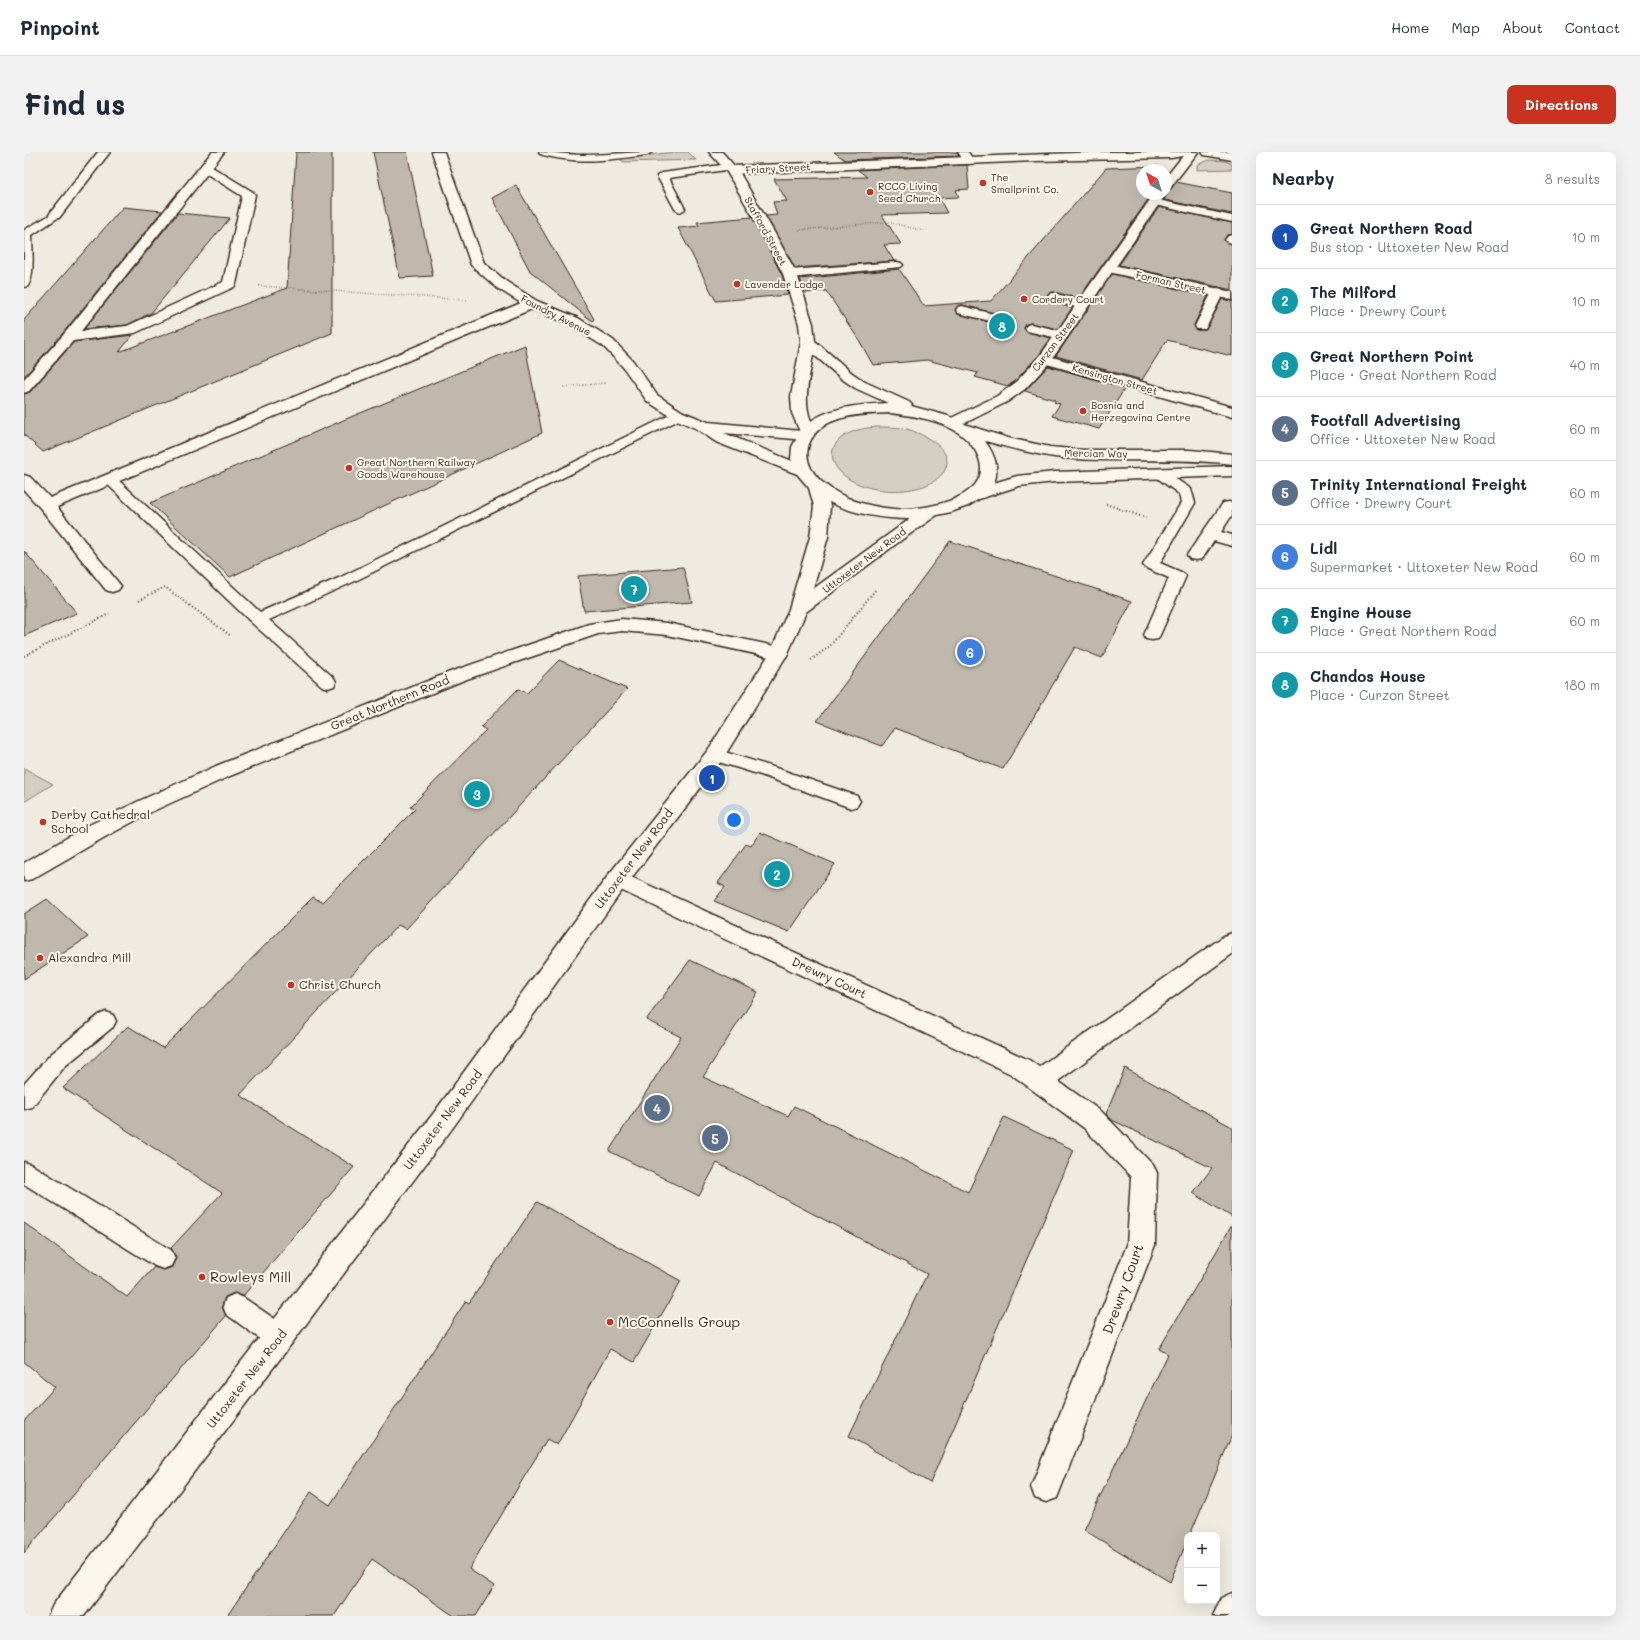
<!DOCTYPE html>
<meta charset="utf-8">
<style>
:root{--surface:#fff;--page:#f2f2f3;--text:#1f2937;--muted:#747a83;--line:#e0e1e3;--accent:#c8321e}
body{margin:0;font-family:Mali,sans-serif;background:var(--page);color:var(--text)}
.controls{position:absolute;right:12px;bottom:12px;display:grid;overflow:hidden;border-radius:8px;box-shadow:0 4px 16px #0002}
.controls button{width:36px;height:36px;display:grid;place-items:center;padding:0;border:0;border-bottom:1px solid var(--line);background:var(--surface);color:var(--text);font:20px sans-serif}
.compass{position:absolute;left:1112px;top:12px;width:36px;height:36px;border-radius:50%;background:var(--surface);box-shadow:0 4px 16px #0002;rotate:321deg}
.you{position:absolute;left:710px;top:668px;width:14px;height:14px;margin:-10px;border:3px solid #fff;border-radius:50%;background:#1a73e8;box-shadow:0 0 0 6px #1a73e833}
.badge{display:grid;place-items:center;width:26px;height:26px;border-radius:50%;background:var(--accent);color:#fff;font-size:13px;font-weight:700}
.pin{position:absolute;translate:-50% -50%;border:2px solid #fff;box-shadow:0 1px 4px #0006}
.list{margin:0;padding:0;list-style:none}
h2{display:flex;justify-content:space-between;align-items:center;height:52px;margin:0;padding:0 16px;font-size:17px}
h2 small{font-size:13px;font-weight:400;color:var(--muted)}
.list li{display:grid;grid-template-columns:26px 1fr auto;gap:12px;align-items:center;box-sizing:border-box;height:64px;padding:0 16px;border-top:1px solid var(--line)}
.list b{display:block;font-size:15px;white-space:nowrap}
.list p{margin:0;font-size:13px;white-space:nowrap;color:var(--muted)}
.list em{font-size:13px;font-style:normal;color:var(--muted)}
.map{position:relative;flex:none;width:1208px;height:1464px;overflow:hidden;border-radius:8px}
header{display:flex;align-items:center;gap:24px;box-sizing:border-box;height:56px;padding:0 20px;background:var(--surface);border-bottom:1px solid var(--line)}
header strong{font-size:19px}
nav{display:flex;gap:22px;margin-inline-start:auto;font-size:14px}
.intro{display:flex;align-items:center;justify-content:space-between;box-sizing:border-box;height:96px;padding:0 24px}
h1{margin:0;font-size:28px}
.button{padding:10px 18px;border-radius:8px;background:var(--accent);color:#fff;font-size:14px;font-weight:700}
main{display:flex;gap:24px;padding:0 24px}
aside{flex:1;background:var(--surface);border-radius:8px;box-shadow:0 4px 16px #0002}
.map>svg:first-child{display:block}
</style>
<header>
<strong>Pinpoint</strong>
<nav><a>Home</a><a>Map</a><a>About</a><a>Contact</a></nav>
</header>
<div class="intro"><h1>Find us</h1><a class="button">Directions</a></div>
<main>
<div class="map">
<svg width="1208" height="1464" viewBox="0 0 1208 1464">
<rect width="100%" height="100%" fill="#f0ebe0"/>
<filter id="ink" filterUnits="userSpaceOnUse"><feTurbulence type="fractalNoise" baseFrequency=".025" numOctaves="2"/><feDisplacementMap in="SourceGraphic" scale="8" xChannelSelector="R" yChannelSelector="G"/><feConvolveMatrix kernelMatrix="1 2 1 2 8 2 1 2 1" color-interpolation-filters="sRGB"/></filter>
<g filter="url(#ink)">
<g fill="#d5cec3" stroke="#887c70">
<path d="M 650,0 L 664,0 L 672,8 L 599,10 L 596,7 Z"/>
<path d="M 1185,8 L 1201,9 L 1208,12 L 1208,17 L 1173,18 L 1173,13 Z"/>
<path d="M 852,275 C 862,275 873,275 883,277 C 899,282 935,299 919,321 C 913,329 902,334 893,336 C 871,341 844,339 825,327 C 804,314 801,292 826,281 C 834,277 843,276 852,275 Z"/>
<path d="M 0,616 L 29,632 L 0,650 Z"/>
</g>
<g fill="#c0b8ad" stroke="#3b2a1e" fill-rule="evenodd">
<path d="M 272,0 L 308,0 L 308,181 L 19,300 L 0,283 L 0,242 L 6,240 L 50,190 L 109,183 L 95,200 L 263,136 Z"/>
<path d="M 349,0 L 383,0 L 409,124 L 376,126 Z"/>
<path d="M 810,0 L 933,0 L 935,4 L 821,8 Z"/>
<path d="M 943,13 L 945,37 L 932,38 L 935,45 L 915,46 L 923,61 L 858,63 L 877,92 L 860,93 L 870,109 L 771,116 L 742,64 L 753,63 L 749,50 L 763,49 L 750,27 L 843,25 L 834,18 Z"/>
<path d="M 1135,14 L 1133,18 L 1118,18 L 1118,42 L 1128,42 L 1055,146 L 1029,140 L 1025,141 L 1022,144 L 1025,149 L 1048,156 L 1034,177 L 1007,171 L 1002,172 L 1000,177 L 1003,180 L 1027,186 L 1015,203 L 990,230 L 984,234 L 951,225 L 954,221 L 903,208 L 849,213 L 835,188 L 802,139 L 781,141 L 776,127 L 875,117 L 900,154 L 967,149 L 1082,16 ZM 938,153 L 970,161 L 973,166 L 970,169 L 966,170 L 934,162 L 931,157 L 934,154 Z"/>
<path d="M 1152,30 L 1208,41 L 1208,62 L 1140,48 L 1143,42 L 1142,38 L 1147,37 Z"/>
<path d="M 492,33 L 570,167 L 568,169 L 506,119 L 468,46 Z"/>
<path d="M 99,55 L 138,59 L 39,181 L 0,225 L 0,168 Z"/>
<path d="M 1135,55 L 1208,71 L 1208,82 L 1203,83 L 1200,88 L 1203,91 L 1208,92 L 1208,138 L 1095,113 Z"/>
<path d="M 154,61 L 206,66 L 127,161 L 103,173 L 60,177 Z"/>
<path d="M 728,65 L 758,123 L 764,143 L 692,149 L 654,76 L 675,74 L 673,70 Z"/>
<path d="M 1088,122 L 1184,144 L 1170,173 L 1173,178 L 1182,178 L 1198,147 L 1208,149 L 1208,204 L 1143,188 L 1118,228 L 1032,204 Z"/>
<path d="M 501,193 L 518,281 L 206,425 L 126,351 L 322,267 Z"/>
<path d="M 1024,214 L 1101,236 L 1075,277 L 1028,264 L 1036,252 L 1030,250 L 1031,248 L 1001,239 Z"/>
<path d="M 926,389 L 1108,449 L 1078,506 L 1051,495 L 979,617 L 871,576 L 858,594 L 793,569 Z"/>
<path d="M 0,399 L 53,461 L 0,484 Z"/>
<path d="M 659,415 L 668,450 L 560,459 L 554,424 Z"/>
<path d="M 535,508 L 603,537 L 382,777 L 374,773 L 216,943 L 330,1015 L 219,1144 L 210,1141 L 201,1145 L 198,1155 L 202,1164 L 0,1401 L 0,1269 L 31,1235 L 0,1210 L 0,1071 L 103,1145 L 130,1115 L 140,1118 L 148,1115 L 152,1105 L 147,1096 L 198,1041 L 39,936 L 104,874 L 139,896 L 289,745 L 298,750 L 391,657 L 386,655 L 462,578 L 457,575 L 494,537 L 503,541 Z"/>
<path d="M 736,680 L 811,712 L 765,780 L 690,749 L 701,735 L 694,731 L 722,692 L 727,694 Z"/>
<path d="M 23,747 L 64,785 L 0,827 L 0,762 Z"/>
<path d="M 666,808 L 734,840 L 679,925 L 764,964 L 770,954 L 944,1040 L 980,965 L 1050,998 L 906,1331 L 825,1284 L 903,1122 L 693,1011 L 675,1044 L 585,999 L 657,885 L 622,868 Z"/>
<path d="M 1101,916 L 1208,975 L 1208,1065 L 1169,1041 L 1188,1016 L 1088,968 L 1082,962 Z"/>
<path d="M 513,1050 L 657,1129 L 610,1210 L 586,1197 L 533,1293 L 523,1287 L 445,1417 L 470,1434 L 452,1464 L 430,1464 L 348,1407 L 310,1464 L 203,1464 L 287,1340 L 306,1353 L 442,1149 L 445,1151 Z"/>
<path d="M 1208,1073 L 1208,1283 L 1166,1383 L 1163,1383 L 1163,1389 L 1146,1430 L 1060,1378 L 1144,1202 L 1135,1197 Z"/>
</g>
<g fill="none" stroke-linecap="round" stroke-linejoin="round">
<defs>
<g id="lane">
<path d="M 515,0 C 530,0 544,3 559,3 C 582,3 605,0 628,0 L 623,3 C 586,8 552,13 516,2 Z"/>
<path d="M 934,0 L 944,0 L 950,9 L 945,12 L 941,11 Z"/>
<path d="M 705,12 L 710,15 L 709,17 L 645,26 L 661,57 L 656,60 L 651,57 L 633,24 L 638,21 Z"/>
<path d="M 1130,47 L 1208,64 L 1208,70 L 1126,52 L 1125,50 Z"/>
<path d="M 31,60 L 35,61 L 36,63 L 35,65 L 8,83 C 8,96 11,123 4,134 L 0,135 L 0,78 Z"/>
<path d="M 1208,83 L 1208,91 L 1203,90 L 1201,88 L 1204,84 Z"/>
<path d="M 873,110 L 877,111 L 879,113 L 877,115 L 766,126 L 762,124 L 760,122 L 762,120 L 766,118 Z"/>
<path d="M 1194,136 L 1198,137 L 1200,140 L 1183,174 L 1181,177 L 1173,177 L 1171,174 L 1188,140 L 1190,137 Z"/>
<path d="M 1029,141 L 1063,150 L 1065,153 L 1063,156 L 1059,157 L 1025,148 L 1023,145 L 1025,142 Z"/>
<path d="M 938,154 L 970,162 L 972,165 L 970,168 L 966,169 L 934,161 L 932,158 L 934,155 Z"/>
<path d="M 1007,172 L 1042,180 L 1044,183 L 1042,186 L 1038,187 L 1003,179 L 1001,176 L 1003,173 Z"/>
<path d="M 654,259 L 659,260 L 661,263 L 659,266 L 327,431 L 245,468 L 310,526 L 312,530 L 310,534 L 304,536 L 298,534 L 228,471 L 79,328 L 81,325 L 86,324 L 91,325 L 236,460 L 317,425 Z"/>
<path d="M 1135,318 L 1140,319 L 1167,337 L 1171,351 L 1136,411 L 1159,421 L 1162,424 L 1136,483 L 1134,487 L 1128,488 L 1122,487 L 1120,483 L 1145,426 L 1122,416 L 1119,413 L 1157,351 L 1155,342 L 1128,322 L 1130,319 Z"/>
<path d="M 691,597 L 749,615 L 833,644 L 836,649 L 833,654 L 827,656 L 737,623 L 685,607 L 682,603 L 685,599 Z"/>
<path d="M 82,860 L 89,863 L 92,869 L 89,875 L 41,914 L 8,955 L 0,957 L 0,932 L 27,902 L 75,863 Z"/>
<path d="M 0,1010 L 8,1013 L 147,1098 L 151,1106 L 147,1114 L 139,1117 L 131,1114 L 0,1032 Z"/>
<path d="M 211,1142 L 220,1146 L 264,1176 L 267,1185 L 264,1194 L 255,1197 L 246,1194 L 202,1162 L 199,1154 L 202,1146 Z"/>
</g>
<g id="street">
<path d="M 74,0 L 86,0 L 35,66 L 27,66 L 25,63 L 27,60 Z"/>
<path d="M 188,0 L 200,0 L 188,15 L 229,40 L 231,43 L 212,132 L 210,135 L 111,181 L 49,189 L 5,239 L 0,241 L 0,227 L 40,182 ZM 183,22 L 218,44 L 199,130 L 103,174 L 57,179 Z"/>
<path d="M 408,0 L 420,0 L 460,111 L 483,130 L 513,149 L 554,166 L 589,188 L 609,209 L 633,243 L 659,260 L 684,270 L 788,280 L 790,283 L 788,286 L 782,288 L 700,281 L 785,316 L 787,319 L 785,322 L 779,324 L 773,322 L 692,290 L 673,277 L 649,266 L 623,249 L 599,215 L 579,194 L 544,172 L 508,157 L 33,355 L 97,434 L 94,438 L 88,440 L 82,438 L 17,357 L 0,338 L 0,323 L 6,325 L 26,346 L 497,151 L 473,136 L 447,113 Z"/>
<path d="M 1076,0 L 1166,0 L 1164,3 L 1147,6 L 1011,9 L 708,22 L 704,21 L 702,18 L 704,15 L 708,14 Z"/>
<path d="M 1085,112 L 1208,140 L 1208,148 L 1080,119 L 1078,116 L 1080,113 Z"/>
<path d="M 1021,203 L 1208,255 L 1208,265 L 1016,210 L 1014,207 L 1016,204 Z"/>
<path d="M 1205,350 L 1208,351 L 1208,363 L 1197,380 L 1208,383 L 1208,394 L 1190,389 L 1178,407 L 1172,408 L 1166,407 L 1163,403 L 1199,351 Z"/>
<path d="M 598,467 L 643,471 L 755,495 L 762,497 L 764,501 L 762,505 L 755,507 L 643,483 L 598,479 L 574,482 L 440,528 L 206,624 L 129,659 L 81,685 L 8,727 L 0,729 L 0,711 L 65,673 L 115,649 L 192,614 L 426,520 L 565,472 Z"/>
<path d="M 594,719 L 1005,908 L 1015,915 L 1200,784 L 1208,781 L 1208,802 L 1034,929 L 1078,960 L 1129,1013 L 1133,1021 L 1131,1093 L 1033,1346 L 1022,1350 L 1011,1346 L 1007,1335 L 1103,1093 L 1107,1025 L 1060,976 L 987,922 L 586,733 L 583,727 L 586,721 Z"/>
<path d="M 1208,1441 L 1208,1464 L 1189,1464 L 1197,1446 Z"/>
</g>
<g id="secondary">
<path d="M 1162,0 L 1174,0 L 1146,36 L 1142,37 L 1142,25 Z"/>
<path d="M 1178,0 L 1208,0 L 1208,8 L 1180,3 Z"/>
<path d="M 1130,42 L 1142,42 L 1026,210 L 1001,237 L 983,250 L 935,274 L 929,276 L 923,274 L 921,271 L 923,268 L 973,244 L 991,231 L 1016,204 Z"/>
</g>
<path id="primary" d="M 685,0 L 698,0 L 714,18 L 750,80 L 773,122 L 789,172 L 791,189 L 828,221 L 841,230 L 885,250 L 888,253 L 887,254 L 924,264 L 943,273 L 984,286 L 1026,295 L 1059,298 L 1166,298 L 1208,302 L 1208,312 C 1151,305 1095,311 1038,306 C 1012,303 986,296 961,289 C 970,302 976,315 970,331 L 993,324 L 1031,320 L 1208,314 L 1208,324 L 1031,330 L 995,334 L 955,347 L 944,354 L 927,360 L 913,363 L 876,389 L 782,460 L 764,501 L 698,608 L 602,733 L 430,974 L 265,1195 L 60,1464 L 24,1464 L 29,1453 L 412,958 L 586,721 L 684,598 L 746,501 L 765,457 L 786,385 L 790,354 L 785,336 L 774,323 L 767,307 L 768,295 L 776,280 L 768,261 L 767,244 L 777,190 L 775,172 L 759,122 L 738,80 L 703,20 ZM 789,202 L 818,227 L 831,236 L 864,251 C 838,253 809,254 787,269 C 778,248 786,224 789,202 ZM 865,261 C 894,264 934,270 951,298 C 979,345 901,359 870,357 C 844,355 818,347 798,330 C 787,320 780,307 785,292 C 796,262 839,262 865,261 ZM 805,350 C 830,362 858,367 886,367 L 789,437 L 804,385 L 806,354 Z"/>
</defs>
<use href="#lane" stroke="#3b2a1e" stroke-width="3"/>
<use href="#street" stroke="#3b2a1e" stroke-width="3"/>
<use href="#secondary" stroke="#3b2a1e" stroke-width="3"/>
<use href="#primary" stroke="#3b2a1e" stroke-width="3"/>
<g stroke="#3b2a1e" stroke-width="1.5" stroke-dasharray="0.5 2" stroke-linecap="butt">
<path d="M 775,78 L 864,70 L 900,79"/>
<path d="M 235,134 L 443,148"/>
<path d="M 539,235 L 582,231"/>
</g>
<g stroke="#3b2a1e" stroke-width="2" stroke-dasharray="1 2.5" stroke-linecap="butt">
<path d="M 1082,352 L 1122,366"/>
<path d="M 115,448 L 141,435 L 207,484"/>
<path d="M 0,504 L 85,462"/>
<path d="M 787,508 L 806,494 L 852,437"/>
</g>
<use href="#lane" fill="#fbf7ec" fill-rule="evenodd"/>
<use href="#street" fill="#fbf7ec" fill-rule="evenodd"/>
<use href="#secondary" fill="#fbf7ec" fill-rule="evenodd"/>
<use href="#primary" fill="#fbf7ec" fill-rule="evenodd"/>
</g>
</g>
<g fill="#c8321e" stroke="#fbf7ec" stroke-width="1.5">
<circle cx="959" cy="31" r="4"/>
<circle cx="846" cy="40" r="4"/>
<circle cx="713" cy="132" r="4"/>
<circle cx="1000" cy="147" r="4"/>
<circle cx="1059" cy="259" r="4"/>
<circle cx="325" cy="316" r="4"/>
<circle cx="19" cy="670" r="4"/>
<circle cx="16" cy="806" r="4"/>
<circle cx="267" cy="833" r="4"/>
<circle cx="178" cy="1125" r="4"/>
<circle cx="586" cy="1170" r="4"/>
</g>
<g text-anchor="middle" stroke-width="4" stroke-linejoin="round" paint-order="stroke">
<g font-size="10" fill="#3b2a1e" stroke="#fbf7ec">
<text transform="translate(754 16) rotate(-3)" y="4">Friary Street</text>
<text transform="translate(742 79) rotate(61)" y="4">Stafford Street</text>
<text transform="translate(1147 130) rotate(13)" y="4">Forman Street</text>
<text transform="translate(532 163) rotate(27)" y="4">Foundry Avenue</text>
<text transform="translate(1031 190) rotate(-53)" y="4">Curzon Street</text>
<text transform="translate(1091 227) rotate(16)" y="4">Kensington Street</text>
<text transform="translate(1072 301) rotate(1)" y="4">Mercian Way</text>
<text transform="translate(840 408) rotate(-37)" y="4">Uttoxeter New Road</text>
</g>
<g font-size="10" fill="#3b2a1e" stroke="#fbf7ec" text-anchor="start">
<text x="967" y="29">The<tspan x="967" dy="12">Smallprint Co.</tspan></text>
<text x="854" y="38">RCCG Living<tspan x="854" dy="12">Seed Church</tspan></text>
<text x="721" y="136">Lavender Lodge</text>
<text x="1008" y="151">Cordery Court</text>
<text x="1067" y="257">Bosnia and<tspan x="1067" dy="12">Herzegovina Centre</tspan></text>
<text x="333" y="314">Great Northern Railway<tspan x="333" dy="12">Goods Warehouse</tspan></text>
</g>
<g font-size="12" fill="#3b2a1e" stroke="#fbf7ec">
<text transform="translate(366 551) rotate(-22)" y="4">Great Northern Road</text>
<text transform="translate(610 707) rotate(-53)" y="4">Uttoxeter New Road</text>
<text transform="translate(805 826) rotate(25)" y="4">Drewry Court</text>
<text transform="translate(419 968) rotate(-53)" y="4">Uttoxeter New Road</text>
<text transform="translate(223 1227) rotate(-52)" y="4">Uttoxeter New Road</text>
</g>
<g font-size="12" fill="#3b2a1e" stroke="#fbf7ec" text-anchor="start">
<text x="27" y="667">Derby Cathedral<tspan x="27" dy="14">School</tspan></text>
<text x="24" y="810">Alexandra Mill</text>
<text x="275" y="837">Christ Church</text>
</g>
<g font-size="14" fill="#3b2a1e" stroke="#fbf7ec" text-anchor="start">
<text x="186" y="1130">Rowleys Mill</text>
<text x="594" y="1175">McConnells Group</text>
</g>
<g font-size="14" fill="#3b2a1e" stroke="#fbf7ec">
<text transform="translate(1099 1137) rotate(-70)" y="5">Drewry Court</text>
</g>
</g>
</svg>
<div class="controls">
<button>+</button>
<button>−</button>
</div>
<svg class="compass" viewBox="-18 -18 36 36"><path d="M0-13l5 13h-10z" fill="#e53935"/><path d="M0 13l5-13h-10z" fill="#747a83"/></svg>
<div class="you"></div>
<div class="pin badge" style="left:688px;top:626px;background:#1a4fb4">1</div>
<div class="pin badge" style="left:753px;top:722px;background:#0f9aa8">2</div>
<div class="pin badge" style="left:453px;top:642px;background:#0f9aa8">3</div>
<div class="pin badge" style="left:633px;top:956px;background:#5c6f8a">4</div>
<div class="pin badge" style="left:691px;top:986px;background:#5c6f8a">5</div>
<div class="pin badge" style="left:946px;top:500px;background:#3f7fe0">6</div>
<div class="pin badge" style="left:610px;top:437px;background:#0f9aa8">7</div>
<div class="pin badge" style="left:978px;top:174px;background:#0f9aa8">8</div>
</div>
<aside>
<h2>Nearby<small>8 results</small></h2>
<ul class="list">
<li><span class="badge" style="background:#1a4fb4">1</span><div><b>Great Northern Road</b><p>Bus stop · Uttoxeter New Road</p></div><em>10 m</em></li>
<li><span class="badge" style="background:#0f9aa8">2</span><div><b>The Milford</b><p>Place · Drewry Court</p></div><em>10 m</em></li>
<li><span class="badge" style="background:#0f9aa8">3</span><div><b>Great Northern Point</b><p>Place · Great Northern Road</p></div><em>40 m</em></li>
<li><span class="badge" style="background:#5c6f8a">4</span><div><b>Footfall Advertising</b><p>Office · Uttoxeter New Road</p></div><em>60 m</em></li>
<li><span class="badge" style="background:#5c6f8a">5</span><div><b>Trinity International Freight</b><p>Office · Drewry Court</p></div><em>60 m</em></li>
<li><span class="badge" style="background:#3f7fe0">6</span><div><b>Lidl</b><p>Supermarket · Uttoxeter New Road</p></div><em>60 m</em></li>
<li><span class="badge" style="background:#0f9aa8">7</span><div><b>Engine House</b><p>Place · Great Northern Road</p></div><em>60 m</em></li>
<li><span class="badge" style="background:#0f9aa8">8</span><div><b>Chandos House</b><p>Place · Curzon Street</p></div><em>180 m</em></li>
</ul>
</aside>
</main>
